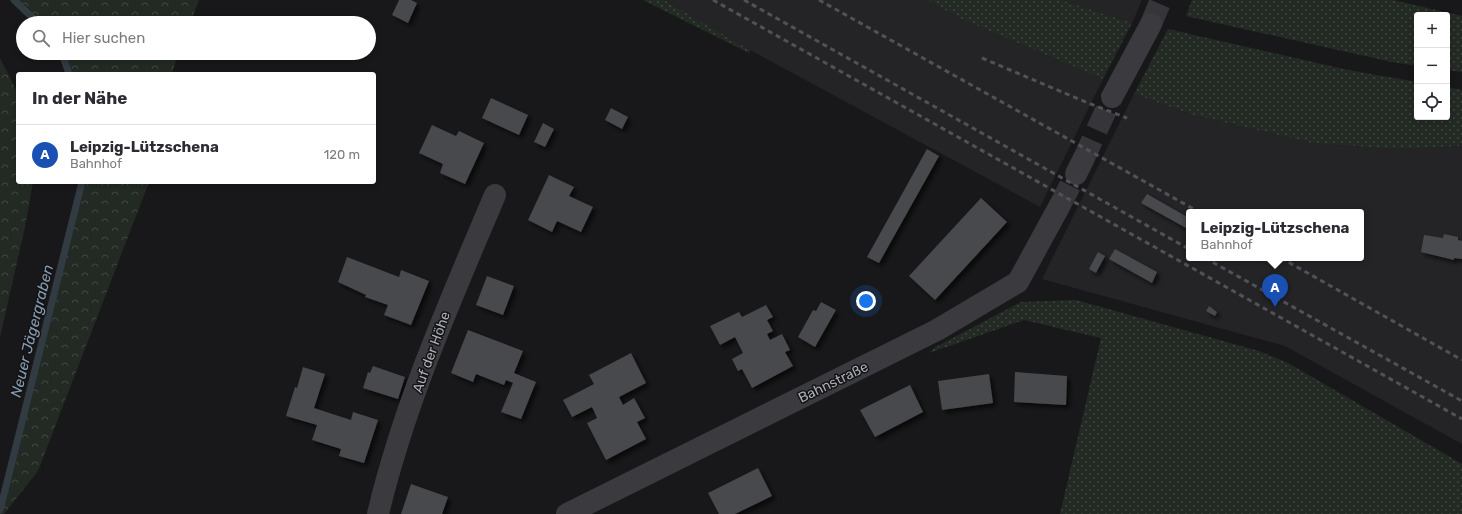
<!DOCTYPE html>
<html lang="de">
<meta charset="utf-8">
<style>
:root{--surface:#fff;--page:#f2f2f3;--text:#2b2b33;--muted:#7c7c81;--line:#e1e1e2;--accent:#1a73e8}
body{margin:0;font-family:Rubik,sans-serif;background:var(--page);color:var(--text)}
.controls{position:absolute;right:12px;top:12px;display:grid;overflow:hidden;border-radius:4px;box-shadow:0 2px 6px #0003}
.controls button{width:36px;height:36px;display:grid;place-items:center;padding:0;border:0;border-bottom:1px solid var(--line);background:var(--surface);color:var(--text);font:20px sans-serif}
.you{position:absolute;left:866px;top:301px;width:14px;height:14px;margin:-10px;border:3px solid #fff;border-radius:50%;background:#1a73e8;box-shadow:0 0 0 6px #1a73e833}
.badge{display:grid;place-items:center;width:26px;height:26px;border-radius:50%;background:var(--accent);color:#fff;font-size:13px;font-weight:700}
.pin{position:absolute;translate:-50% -33px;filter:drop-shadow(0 1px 2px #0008)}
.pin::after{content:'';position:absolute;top:21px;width:14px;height:12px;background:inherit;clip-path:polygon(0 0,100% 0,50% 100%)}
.popup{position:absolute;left:1186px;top:209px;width:178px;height:52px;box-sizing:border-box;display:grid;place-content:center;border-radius:4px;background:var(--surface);filter:drop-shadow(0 1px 3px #0005);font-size:13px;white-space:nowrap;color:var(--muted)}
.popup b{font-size:15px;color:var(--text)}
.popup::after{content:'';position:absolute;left:50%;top:100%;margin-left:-8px;border:8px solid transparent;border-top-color:var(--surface)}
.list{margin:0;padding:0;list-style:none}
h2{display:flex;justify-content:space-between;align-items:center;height:52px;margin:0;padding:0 16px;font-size:17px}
h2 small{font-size:13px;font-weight:400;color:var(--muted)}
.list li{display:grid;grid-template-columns:26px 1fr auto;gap:12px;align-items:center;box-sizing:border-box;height:60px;padding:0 16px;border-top:1px solid var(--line)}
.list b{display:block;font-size:15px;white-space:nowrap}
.list p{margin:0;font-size:13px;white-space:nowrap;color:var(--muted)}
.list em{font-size:13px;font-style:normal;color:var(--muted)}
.icon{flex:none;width:22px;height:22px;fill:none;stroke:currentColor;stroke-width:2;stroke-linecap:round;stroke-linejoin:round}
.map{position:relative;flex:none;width:1462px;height:514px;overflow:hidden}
.search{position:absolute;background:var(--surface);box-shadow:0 2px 6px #0003;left:16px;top:16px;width:360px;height:44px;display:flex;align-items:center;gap:10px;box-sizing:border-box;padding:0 14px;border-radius:22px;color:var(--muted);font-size:15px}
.panel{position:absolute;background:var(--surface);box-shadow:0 2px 6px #0003;left:16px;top:72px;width:360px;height:112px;border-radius:4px}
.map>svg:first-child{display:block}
</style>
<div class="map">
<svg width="1462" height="514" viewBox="0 0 1462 514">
<defs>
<pattern id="grass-dots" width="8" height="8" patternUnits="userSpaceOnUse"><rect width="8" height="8" fill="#232a24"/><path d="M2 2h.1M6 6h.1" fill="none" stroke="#404642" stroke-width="1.8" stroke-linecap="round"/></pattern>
<pattern id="forest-crowns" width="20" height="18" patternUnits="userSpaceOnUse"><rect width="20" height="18" fill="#232a24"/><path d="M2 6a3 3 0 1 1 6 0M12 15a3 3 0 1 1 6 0" fill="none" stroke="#404642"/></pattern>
<filter id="shadow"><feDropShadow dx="3.5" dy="3.5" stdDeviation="2" flood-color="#0009"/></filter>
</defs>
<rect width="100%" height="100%" fill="#18181a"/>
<g fill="#242427" fill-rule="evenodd">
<path d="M 664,0 L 927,0 L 961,19 L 1103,79 L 1040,207 L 750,50 Z"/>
<path d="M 1061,0 L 1142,0 L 1132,23 Z"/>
<path d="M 1134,94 L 1193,115 L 1312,143 L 1394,149 L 1462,146 L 1462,444 L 1285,346 L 1042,279 ZM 1189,212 L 1361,212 L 1361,258 L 1189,258 Z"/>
</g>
<g fill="url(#grass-dots)">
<path d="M 643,0 L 664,0 L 750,50 L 749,53 Z"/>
<path d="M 927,0 L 1061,0 L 1132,23 L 1103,79 L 961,19 Z"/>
<path d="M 1192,0 L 1393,0 L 1462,16 L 1462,72 L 1447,70 L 1447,15 L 1417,15 L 1417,66 L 1392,62 L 1186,16 Z"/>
<path d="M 1168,29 L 1348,70 L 1417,82 L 1417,117 L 1447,117 L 1447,87 L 1462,90 L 1462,146 L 1394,149 L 1312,143 L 1193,115 L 1134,94 Z"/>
<path d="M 1076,300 L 1259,351 L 1288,363 L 1462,464 L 1462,514 L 1060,514 L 1101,338 L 1024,320 L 929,353 L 934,348 L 1021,302 Z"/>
</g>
<g fill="url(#forest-crowns)">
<path d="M 14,0 L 199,0 L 190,23 L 38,23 Z"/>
<path d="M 62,53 L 178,53 L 172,74 L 69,74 Z"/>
<path d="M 0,58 L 18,94 L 18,182 L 33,182 L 25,227 L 0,337 Z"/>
<path d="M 82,182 L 149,182 L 38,471 L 4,514 L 0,514 Z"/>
</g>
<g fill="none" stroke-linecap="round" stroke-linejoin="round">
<g stroke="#323b42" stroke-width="7">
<path d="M 14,0 L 38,23"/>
<path d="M 62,53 L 69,74"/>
<path d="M 0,510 L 82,182"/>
</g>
</g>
<g fill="#47484d" filter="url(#shadow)">
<path d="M 399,0 L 411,0 L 417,3 L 408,23 L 392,15 Z"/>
<path d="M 491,98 L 528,115 L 519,135 L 482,118 Z"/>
<path d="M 611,108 L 628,117 L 622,129 L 605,120 Z"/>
<path d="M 543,123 L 554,129 L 545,147 L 534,142 Z"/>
<path d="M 432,125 L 456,136 L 459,131 L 484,143 L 465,184 L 440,173 L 443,164 L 419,153 Z"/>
<path d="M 927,149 L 939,156 L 879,263 L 867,257 Z"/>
<path d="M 549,175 L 574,187 L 569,196 L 593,207 L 581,232 L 557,221 L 552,232 L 528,220 Z"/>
<path d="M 1147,194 L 1189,218 L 1186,228 L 1141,203 Z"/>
<path d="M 981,198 L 1007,222 L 935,300 L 909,276 Z"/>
<path d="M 1444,234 L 1458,237 L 1458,240 L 1462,241 L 1462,259 L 1454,258 L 1454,260 L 1421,252 L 1424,235 L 1443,238 Z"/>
<path d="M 1115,249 L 1157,272 L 1152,283 L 1109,259 Z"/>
<path d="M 1098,252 L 1105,256 L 1096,273 L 1089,269 Z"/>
<path d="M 347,257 L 399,277 L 401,270 L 429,281 L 411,325 L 384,315 L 388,305 L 365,297 L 366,295 L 338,282 Z"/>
<path d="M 487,276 L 514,286 L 503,315 L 476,305 Z"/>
<path d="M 821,302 L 836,310 L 815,347 L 798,337 L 813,310 L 816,311 Z"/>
<path d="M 766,305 L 773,317 L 767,320 L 773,331 L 767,334 L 770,340 L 782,334 L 790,350 L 785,352 L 793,366 L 752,388 L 742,369 L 738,371 L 732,359 L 743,353 L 735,337 L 720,345 L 710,326 L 739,312 L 742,317 Z"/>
<path d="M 1209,306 L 1217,312 L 1215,316 L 1206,311 Z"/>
<path d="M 468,330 L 523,351 L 514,373 L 536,382 L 521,419 L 501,412 L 513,383 L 506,380 L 504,385 L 476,374 L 473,382 L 451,373 Z"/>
<path d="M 631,353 L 646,383 L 619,397 L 623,405 L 634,398 L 645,418 L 637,422 L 646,439 L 606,460 L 587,423 L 597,418 L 592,407 L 572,417 L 563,400 L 594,384 L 589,375 Z"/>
<path d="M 373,366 L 405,377 L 398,399 L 363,388 L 368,372 L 370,373 Z"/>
<path d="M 303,367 L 325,374 L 314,408 L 351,420 L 353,412 L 378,420 L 364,463 L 339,456 L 341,449 L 312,440 L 317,425 L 286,416 L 295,387 L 297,388 Z"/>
<path d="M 1015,372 L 1067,376 L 1066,405 L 1014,402 Z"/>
<path d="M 989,374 L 993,403 L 942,410 L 938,381 Z"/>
<path d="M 910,385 L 923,412 L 875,437 L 860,410 Z"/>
<path d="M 758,468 L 772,496 L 735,514 L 719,514 L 708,493 Z"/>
<path d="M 411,484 L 448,497 L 442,514 L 401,514 Z"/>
</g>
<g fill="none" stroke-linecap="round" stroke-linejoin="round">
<g stroke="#36363a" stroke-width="22" stroke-dasharray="22 11" stroke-linecap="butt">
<path d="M 1151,24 L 1161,0"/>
<path d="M 1083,160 L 1112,97"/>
<path d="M 1060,205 L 1076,174"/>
</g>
<g stroke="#3a3a3f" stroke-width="22">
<path d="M 1112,97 L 1151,24"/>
<path d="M 1076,174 L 1083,160"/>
<path d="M 378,514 C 404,404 451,299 495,195"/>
<path d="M 567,514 L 937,330 L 1018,282 L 1060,205"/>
</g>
<g stroke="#515258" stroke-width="3" stroke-dasharray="5 4" stroke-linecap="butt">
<path d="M 713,0 L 1462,419"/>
<path d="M 744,0 L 1189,249"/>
<path d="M 819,0 L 1199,212"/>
<path d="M 982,58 L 1088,103 L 1127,118"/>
<path d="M 1205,258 L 1462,401"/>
<path d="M 1281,258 L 1462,360"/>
</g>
</g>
<g text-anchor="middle" stroke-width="3" stroke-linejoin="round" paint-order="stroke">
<g font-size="14" fill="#acafb9" stroke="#131315">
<text transform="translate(431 352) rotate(-70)" y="5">Auf der Höhe</text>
<text transform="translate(833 382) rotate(-26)" y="5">Bahnstraße</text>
</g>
<g font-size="15" font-style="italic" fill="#869bb0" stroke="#131315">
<text transform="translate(32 331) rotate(-76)" y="5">Neuer Jägergraben</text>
</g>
</g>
</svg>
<div class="controls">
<button>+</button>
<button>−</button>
<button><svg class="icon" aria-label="locate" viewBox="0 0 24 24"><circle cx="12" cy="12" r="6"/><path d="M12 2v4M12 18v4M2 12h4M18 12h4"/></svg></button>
</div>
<div class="you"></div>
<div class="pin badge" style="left:1275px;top:307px;background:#1a4fb4">A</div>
<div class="popup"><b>Leipzig-Lützschena</b>Bahnhof</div>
<div class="search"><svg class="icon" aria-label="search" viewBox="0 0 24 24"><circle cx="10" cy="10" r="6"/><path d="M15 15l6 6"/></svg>Hier suchen</div>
<section class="panel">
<h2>In der Nähe<small></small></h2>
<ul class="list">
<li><span class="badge" style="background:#1a4fb4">A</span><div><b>Leipzig-Lützschena</b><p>Bahnhof</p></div><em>120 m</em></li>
</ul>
</section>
</div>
